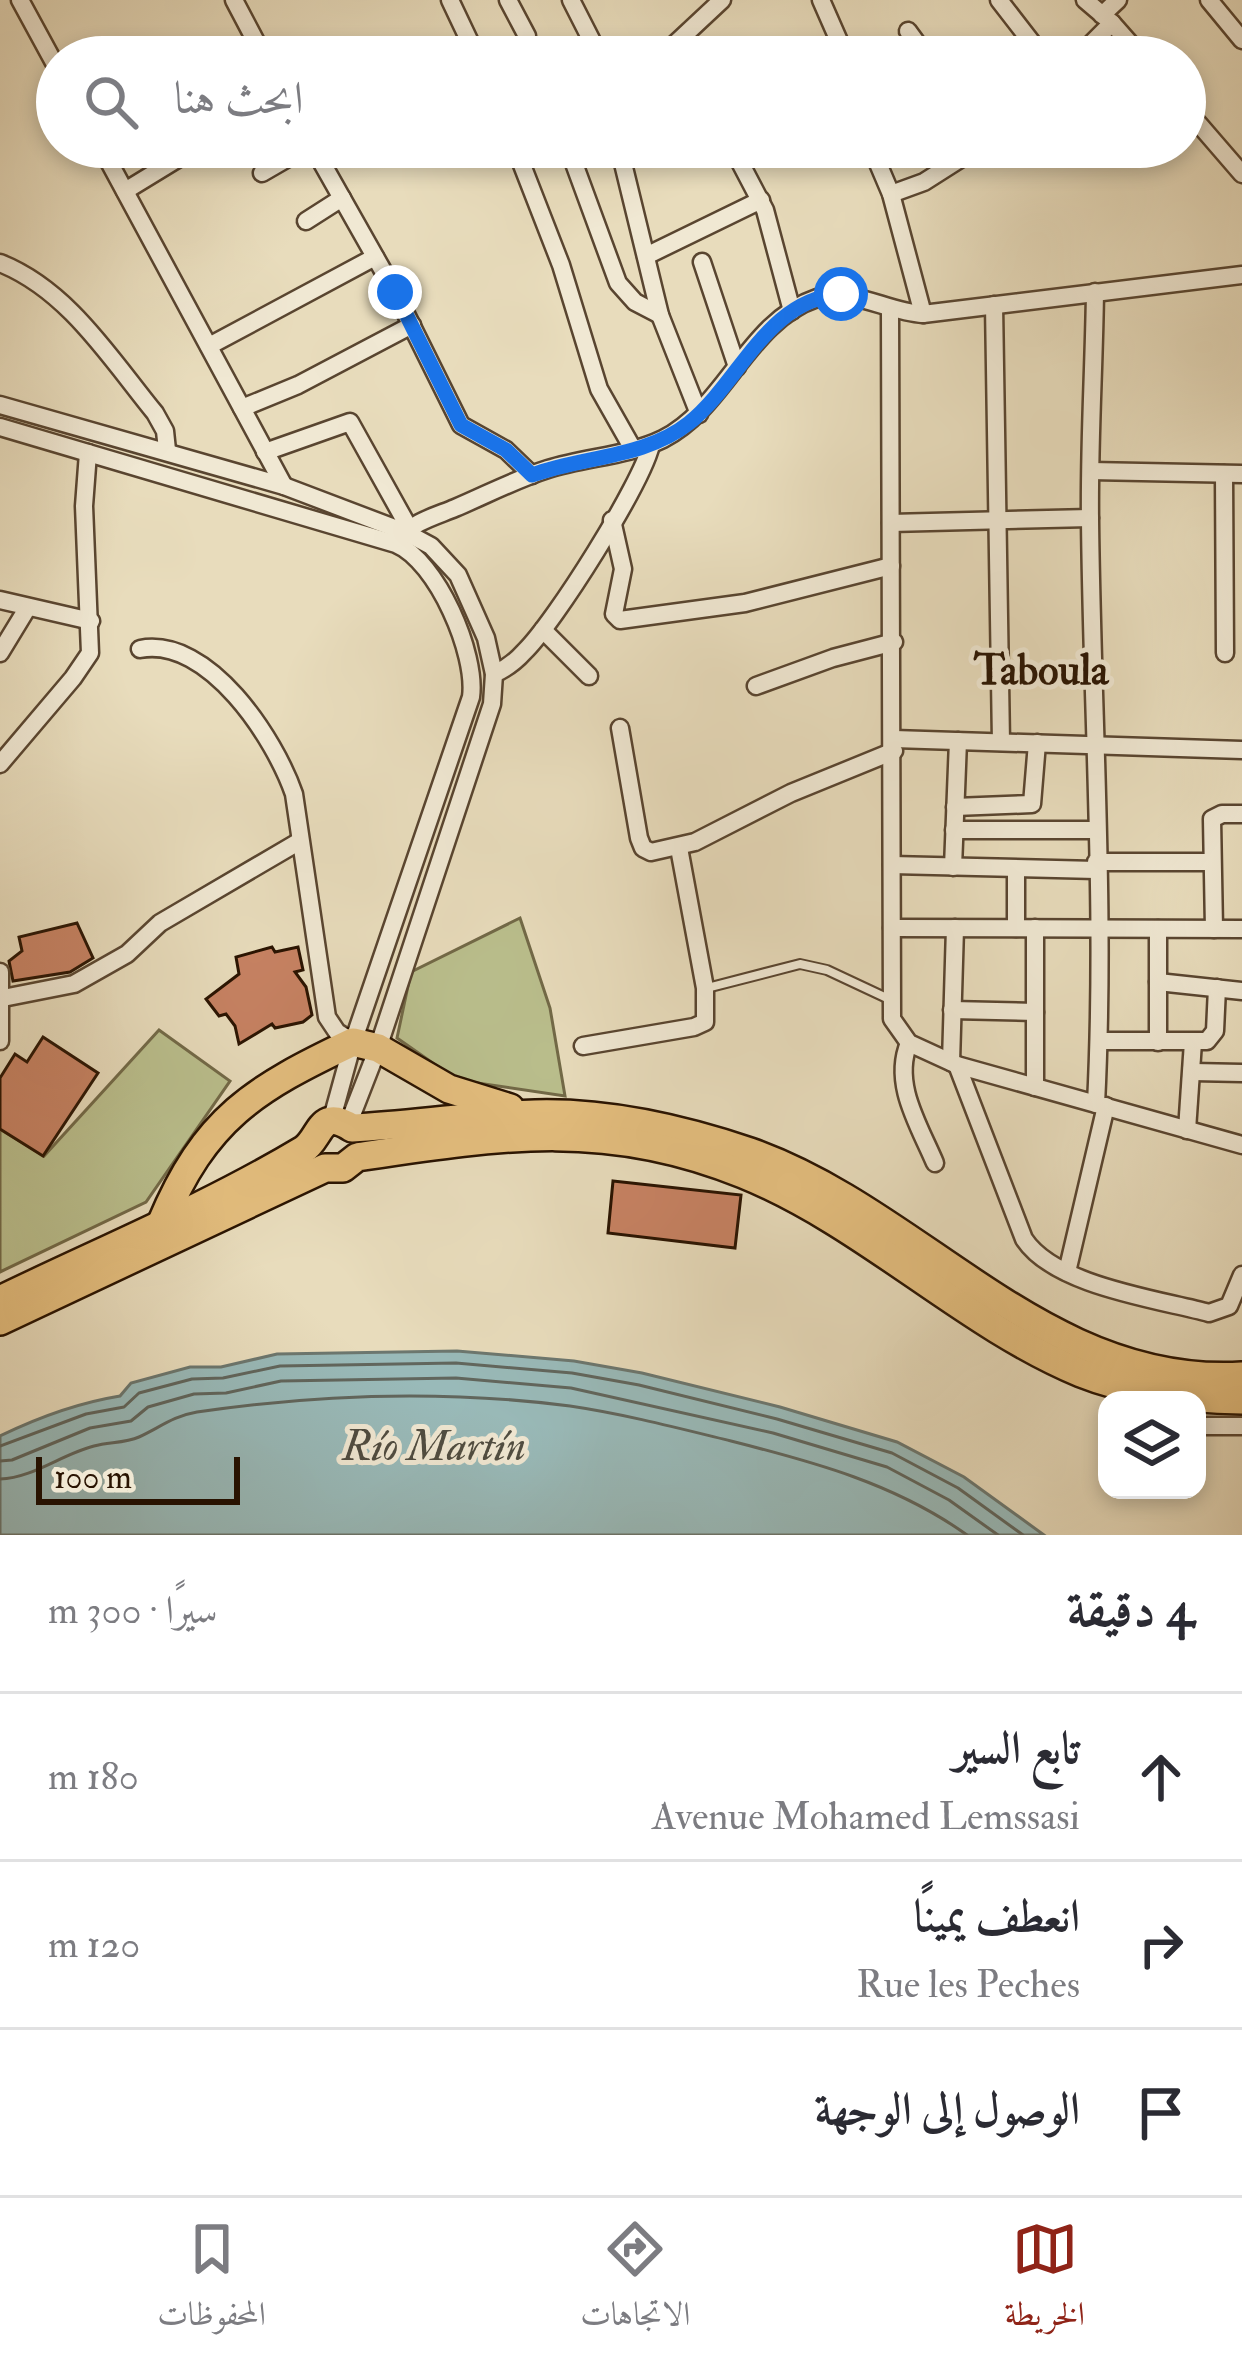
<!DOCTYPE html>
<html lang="ar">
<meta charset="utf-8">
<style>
:root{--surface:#fff;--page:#f7f7f7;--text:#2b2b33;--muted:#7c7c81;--line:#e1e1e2;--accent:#8f2418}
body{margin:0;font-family:"IM FELL Double Pica",Amiri,serif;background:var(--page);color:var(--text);direction:rtl}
.controls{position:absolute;right:36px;bottom:36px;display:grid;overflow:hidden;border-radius:24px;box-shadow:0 6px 18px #0003}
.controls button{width:108px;height:108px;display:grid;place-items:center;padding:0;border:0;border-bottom:3px solid var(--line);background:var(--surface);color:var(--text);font:60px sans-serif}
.scale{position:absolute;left:36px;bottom:30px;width:204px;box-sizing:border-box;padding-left:12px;border:6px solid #291301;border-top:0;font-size:33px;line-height:42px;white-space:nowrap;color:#291301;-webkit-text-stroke:9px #f0e8d3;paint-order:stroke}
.stop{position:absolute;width:36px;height:36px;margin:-27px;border:9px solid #1a73e8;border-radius:50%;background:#fff}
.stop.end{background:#1a73e8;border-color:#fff;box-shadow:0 3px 12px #0008}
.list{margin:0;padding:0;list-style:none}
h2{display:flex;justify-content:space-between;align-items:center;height:156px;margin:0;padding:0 48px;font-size:51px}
h2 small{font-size:39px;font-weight:400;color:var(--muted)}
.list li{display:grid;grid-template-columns:78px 1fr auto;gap:36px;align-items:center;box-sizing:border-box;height:168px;padding:0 48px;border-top:3px solid var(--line)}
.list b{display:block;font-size:45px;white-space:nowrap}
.list p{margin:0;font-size:39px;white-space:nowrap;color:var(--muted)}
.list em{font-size:39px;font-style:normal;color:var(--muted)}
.icon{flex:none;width:66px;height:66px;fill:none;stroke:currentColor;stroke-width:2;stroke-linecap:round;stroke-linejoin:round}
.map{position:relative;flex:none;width:1242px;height:1535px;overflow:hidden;direction:ltr}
.search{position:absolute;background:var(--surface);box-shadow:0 6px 18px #0003;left:36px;right:36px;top:36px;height:132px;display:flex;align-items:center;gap:30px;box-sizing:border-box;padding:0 42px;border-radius:66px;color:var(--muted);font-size:45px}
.sheet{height:660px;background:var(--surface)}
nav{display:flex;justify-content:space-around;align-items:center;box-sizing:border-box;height:168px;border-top:3px solid var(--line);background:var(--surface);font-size:33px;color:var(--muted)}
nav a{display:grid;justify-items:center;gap:6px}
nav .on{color:var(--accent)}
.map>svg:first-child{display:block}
</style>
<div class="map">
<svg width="1242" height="1535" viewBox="0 0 1242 1535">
<rect width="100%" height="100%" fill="#e8dcbc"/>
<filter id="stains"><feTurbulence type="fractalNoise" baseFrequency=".00167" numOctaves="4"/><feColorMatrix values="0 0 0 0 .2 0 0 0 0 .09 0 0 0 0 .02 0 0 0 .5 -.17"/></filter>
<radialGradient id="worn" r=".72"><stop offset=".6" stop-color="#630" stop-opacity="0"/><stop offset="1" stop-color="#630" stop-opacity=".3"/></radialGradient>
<g fill="#babf8d" stroke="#726947" stroke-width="3">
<path d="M 520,918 L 550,1008 L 565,1096 L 457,1080 L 397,1038 L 411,972 Z"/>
<path d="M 159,1030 L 230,1081 L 146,1202 L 0,1272 L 0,1129 L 44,1156 Z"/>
</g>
<path fill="#99bab9" stroke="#6c776f" stroke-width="3" d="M 457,1351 L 574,1361 L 642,1373 L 780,1407 L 897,1442 L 964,1477 L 1044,1535 L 0,1535 L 0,1436 C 39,1417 77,1403 120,1396 L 131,1383 L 190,1367 L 221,1367 L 277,1354 Z"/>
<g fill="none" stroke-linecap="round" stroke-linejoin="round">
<g stroke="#61665d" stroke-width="3">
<path d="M 0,1446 L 86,1414 L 124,1407 L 139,1393 L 192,1379 L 223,1378 L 280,1366 L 456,1363 L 572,1373 L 639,1385 L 777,1419 L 892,1453 L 958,1488 L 1023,1535"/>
<path d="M 0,1461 L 12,1460 L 90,1428 L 131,1421 L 148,1407 L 194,1394 L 226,1393 L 281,1381 L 456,1378 L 571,1388 L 773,1433 L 887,1467 L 949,1500 L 998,1535"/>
<path d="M 0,1479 C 33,1478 62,1454 94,1446 C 109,1442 125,1443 139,1437 C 159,1428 173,1416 197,1412 C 319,1394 446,1390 570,1406 C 624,1414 678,1428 731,1441 C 814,1462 896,1484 967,1535"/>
</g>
</g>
<g fill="#c78263" stroke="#291301" stroke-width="3">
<path d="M 77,923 L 93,958 L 70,972 L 13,981 L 9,961 L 22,951 L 19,937 Z"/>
<path d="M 272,947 L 275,952 L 298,947 L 303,970 L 295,972 L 306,987 L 312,1015 L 303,1022 L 275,1028 L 272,1024 L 239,1044 L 235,1026 L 226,1014 L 219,1016 L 206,999 L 239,974 L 236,957 Z"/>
<path d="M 43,1037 L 98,1073 L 43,1156 L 0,1129 L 0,1078 L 15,1054 L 27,1062 Z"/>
<path d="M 613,1181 L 741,1195 L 735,1248 L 608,1233 Z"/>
</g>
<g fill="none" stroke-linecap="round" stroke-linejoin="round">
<defs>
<path id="service" d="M 707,988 L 800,964 L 827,970 L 891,1000"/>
<g id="minor">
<path d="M 20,0 L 57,68"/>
<path d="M 234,0 L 264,57"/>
<path d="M 450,0 L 477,57"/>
<path d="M 508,0 L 527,36"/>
<path d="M 571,0 L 600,57"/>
<path d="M 821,0 L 846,57"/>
<path d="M 999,0 L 1043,57"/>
<path d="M 1085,0 L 1112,23 L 1142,57"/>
<path d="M 1209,0 L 1242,40"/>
<path d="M 1102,15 L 1118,0"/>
<path d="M 908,31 L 927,57"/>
<path d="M 661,57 L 722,0"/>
<path d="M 1078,57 L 1112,23"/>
<path d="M 1185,108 L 1242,174"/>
<path d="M 101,147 L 284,486"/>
<path d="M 313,147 L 395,292 L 461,425 L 506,450 L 532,475"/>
<path d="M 515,147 L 561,265 L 599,389 L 633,449"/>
<path d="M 568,147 L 618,283 L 635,302 L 660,315"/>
<path d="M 619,147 L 660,315 L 699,414"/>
<path d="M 732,147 L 765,210 L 792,311"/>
<path d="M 871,147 L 891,194 L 923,314"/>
<path d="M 262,173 L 307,147"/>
<path d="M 125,191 L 197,147"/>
<path d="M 891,194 L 924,182 L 979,147"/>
<path d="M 306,221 L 342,198"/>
<path d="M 646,256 L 761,200"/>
<path d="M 702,262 L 737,367"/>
<path d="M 0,263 C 68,290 110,358 155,413 L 165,431 L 167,450"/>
<path d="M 1095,292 C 1094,368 1089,444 1090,520 C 1092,714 1106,909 1096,1104"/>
<path d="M 994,305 L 1001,742"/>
<path d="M 890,310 L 892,1019 L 909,1043 L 957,1065 L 1242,1145"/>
<path d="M 209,346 L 375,257"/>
<path d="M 0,405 L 284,486 L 405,532 L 431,546 L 458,575 L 486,638 L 494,674 L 492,704 L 378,1048 L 348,1125"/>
<path d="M 242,408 L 298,385 L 412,325"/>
<path d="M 0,427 L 396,544 C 437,561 477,654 471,697 L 353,1042 L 331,1122"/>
<path d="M 265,452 L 350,422 L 409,528"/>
<path d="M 1091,471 L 1242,474"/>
<path d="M 1224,474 L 1225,653"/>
<path d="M 612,520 L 623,569 L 614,614 L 620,620 L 745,603 L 891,566"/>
<path d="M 891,523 L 1090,518"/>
<path d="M 400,539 C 412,522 436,516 455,508 C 486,495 516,479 548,469 C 586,457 628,456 663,439 C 726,407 748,321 817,298 C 852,287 887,312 923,314 L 1242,275"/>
<path d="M 0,600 L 91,621"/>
<path d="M 543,630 L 589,676"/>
<path d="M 140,649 C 209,636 275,739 294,794 L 327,1017 L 337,1032 L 353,1042"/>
<path d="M 0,653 L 28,607"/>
<path d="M 494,674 C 505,669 516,661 524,652 C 555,622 641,485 651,445"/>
<path d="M 756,686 L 833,658 L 894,642"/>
<path d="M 620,728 L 639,838 L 643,848 L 651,852 L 695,842 L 791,793 L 894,751"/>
<path d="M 894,739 L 1242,750"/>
<path d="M 0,764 L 73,678 L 90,653 L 84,506 L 88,453"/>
<path d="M 955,807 L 1032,804 L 1037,743"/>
<path d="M 954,830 L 1096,830"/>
<path d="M 1096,862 L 1212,862"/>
<path d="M 892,865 L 1096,870"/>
<path d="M 953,867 L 958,741"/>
<path d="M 892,928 L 1242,929"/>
<path d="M 1016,928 L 1016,869"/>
<path d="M 1035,928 L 1035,1087"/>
<path d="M 1158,929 L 1158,1042"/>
<path d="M 1214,929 L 1212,819 L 1222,814 L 1242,814"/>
<path d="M 0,972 L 0,1041"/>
<path d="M 1158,982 L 1242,991"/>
<path d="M 3,998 L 74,984 L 127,954 L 160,923 L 300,841"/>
<path d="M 952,1010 L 1035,1012"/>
<path d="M 1099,1041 L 1207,1041 L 1215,1031 L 1217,988"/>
<path d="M 909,1043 C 892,1084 919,1125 935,1163"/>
<path d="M 583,1046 L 694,1027 L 705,1022 L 705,988 L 679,848"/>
<path d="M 951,1062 L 955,928"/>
<path d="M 957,1065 L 1024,1239 C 1055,1286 1157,1299 1209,1313 L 1229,1306 L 1242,1275"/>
<path d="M 1193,1072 L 1242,1073"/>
<path d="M 1187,1130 L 1193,1042"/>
<path d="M 1067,1272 L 1106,1106"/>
<path d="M 1197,1426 L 1242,1426"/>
</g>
<g id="trunk">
<path d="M 161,1224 C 205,1118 254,1089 353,1042 L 378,1048 L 449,1089 L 510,1108"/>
<path d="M 0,1300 C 101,1251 206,1208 303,1150 C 321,1139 319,1106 352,1128 C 413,1125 474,1115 535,1114 C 607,1112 682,1129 750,1152 C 923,1213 1044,1388 1242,1376"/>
<path d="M 0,1321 L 325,1168 L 343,1168 L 357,1157 C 497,1136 606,1118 743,1174 C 866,1224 963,1324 1081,1373 C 1131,1393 1188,1399 1242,1400"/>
</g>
</defs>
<use href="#service" stroke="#594530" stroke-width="12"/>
<use href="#minor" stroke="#594530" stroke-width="21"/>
<use href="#trunk" stroke="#291301" stroke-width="32"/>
<use href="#service" stroke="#f0e8d3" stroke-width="8"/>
<use href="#minor" stroke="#f0e8d3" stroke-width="16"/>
<use href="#trunk" stroke="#e4be7e" stroke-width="27"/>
</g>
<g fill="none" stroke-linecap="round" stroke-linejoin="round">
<path stroke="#1a73e8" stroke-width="15" d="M 395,292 L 461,425 L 506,450 L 532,475 C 583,456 645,458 689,423 C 741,381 766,300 841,294"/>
</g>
<g text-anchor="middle" stroke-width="10" stroke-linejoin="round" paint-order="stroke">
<g font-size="42" font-weight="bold" fill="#291301" stroke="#f0e8d3">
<text x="1041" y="684">Taboula</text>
</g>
<g font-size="42" font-style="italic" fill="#504d41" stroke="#f0e8d3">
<text x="434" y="1460">Río Martín</text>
</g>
</g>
<rect width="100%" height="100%" filter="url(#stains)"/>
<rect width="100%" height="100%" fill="url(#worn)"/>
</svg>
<div class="controls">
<button><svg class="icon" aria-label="layers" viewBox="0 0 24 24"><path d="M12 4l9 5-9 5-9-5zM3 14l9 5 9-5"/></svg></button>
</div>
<div class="scale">100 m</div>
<div class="stop" style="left:841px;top:294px"></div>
<div class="stop end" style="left:395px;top:292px"></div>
<div class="search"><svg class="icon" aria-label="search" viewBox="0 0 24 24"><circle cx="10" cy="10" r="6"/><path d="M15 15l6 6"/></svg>ابحث هنا</div>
</div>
<section class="sheet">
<h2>4 دقيقة<small>سيرًا · 300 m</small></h2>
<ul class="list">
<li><svg class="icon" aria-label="ahead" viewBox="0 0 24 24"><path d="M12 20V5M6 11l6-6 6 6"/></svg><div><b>تابع السير</b><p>Avenue Mohamed Lemssasi</p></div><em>180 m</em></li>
<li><svg class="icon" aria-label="right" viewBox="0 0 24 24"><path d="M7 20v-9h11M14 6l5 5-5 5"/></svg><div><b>انعطف يمينًا</b><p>Rue les Peches</p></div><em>120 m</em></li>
<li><svg class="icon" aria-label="arrive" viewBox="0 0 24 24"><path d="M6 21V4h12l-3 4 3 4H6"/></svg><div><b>الوصول إلى الوجهة</b></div></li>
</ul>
</section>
<nav>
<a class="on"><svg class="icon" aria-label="map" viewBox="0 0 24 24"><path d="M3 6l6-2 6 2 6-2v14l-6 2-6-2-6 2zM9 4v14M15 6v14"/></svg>الخريطة</a>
<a><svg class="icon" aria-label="directions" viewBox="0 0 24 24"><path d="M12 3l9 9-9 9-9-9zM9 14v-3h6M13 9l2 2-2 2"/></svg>الاتجاهات</a>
<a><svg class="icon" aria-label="saved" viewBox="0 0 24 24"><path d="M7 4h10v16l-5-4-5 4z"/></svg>المحفوظات</a>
</nav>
